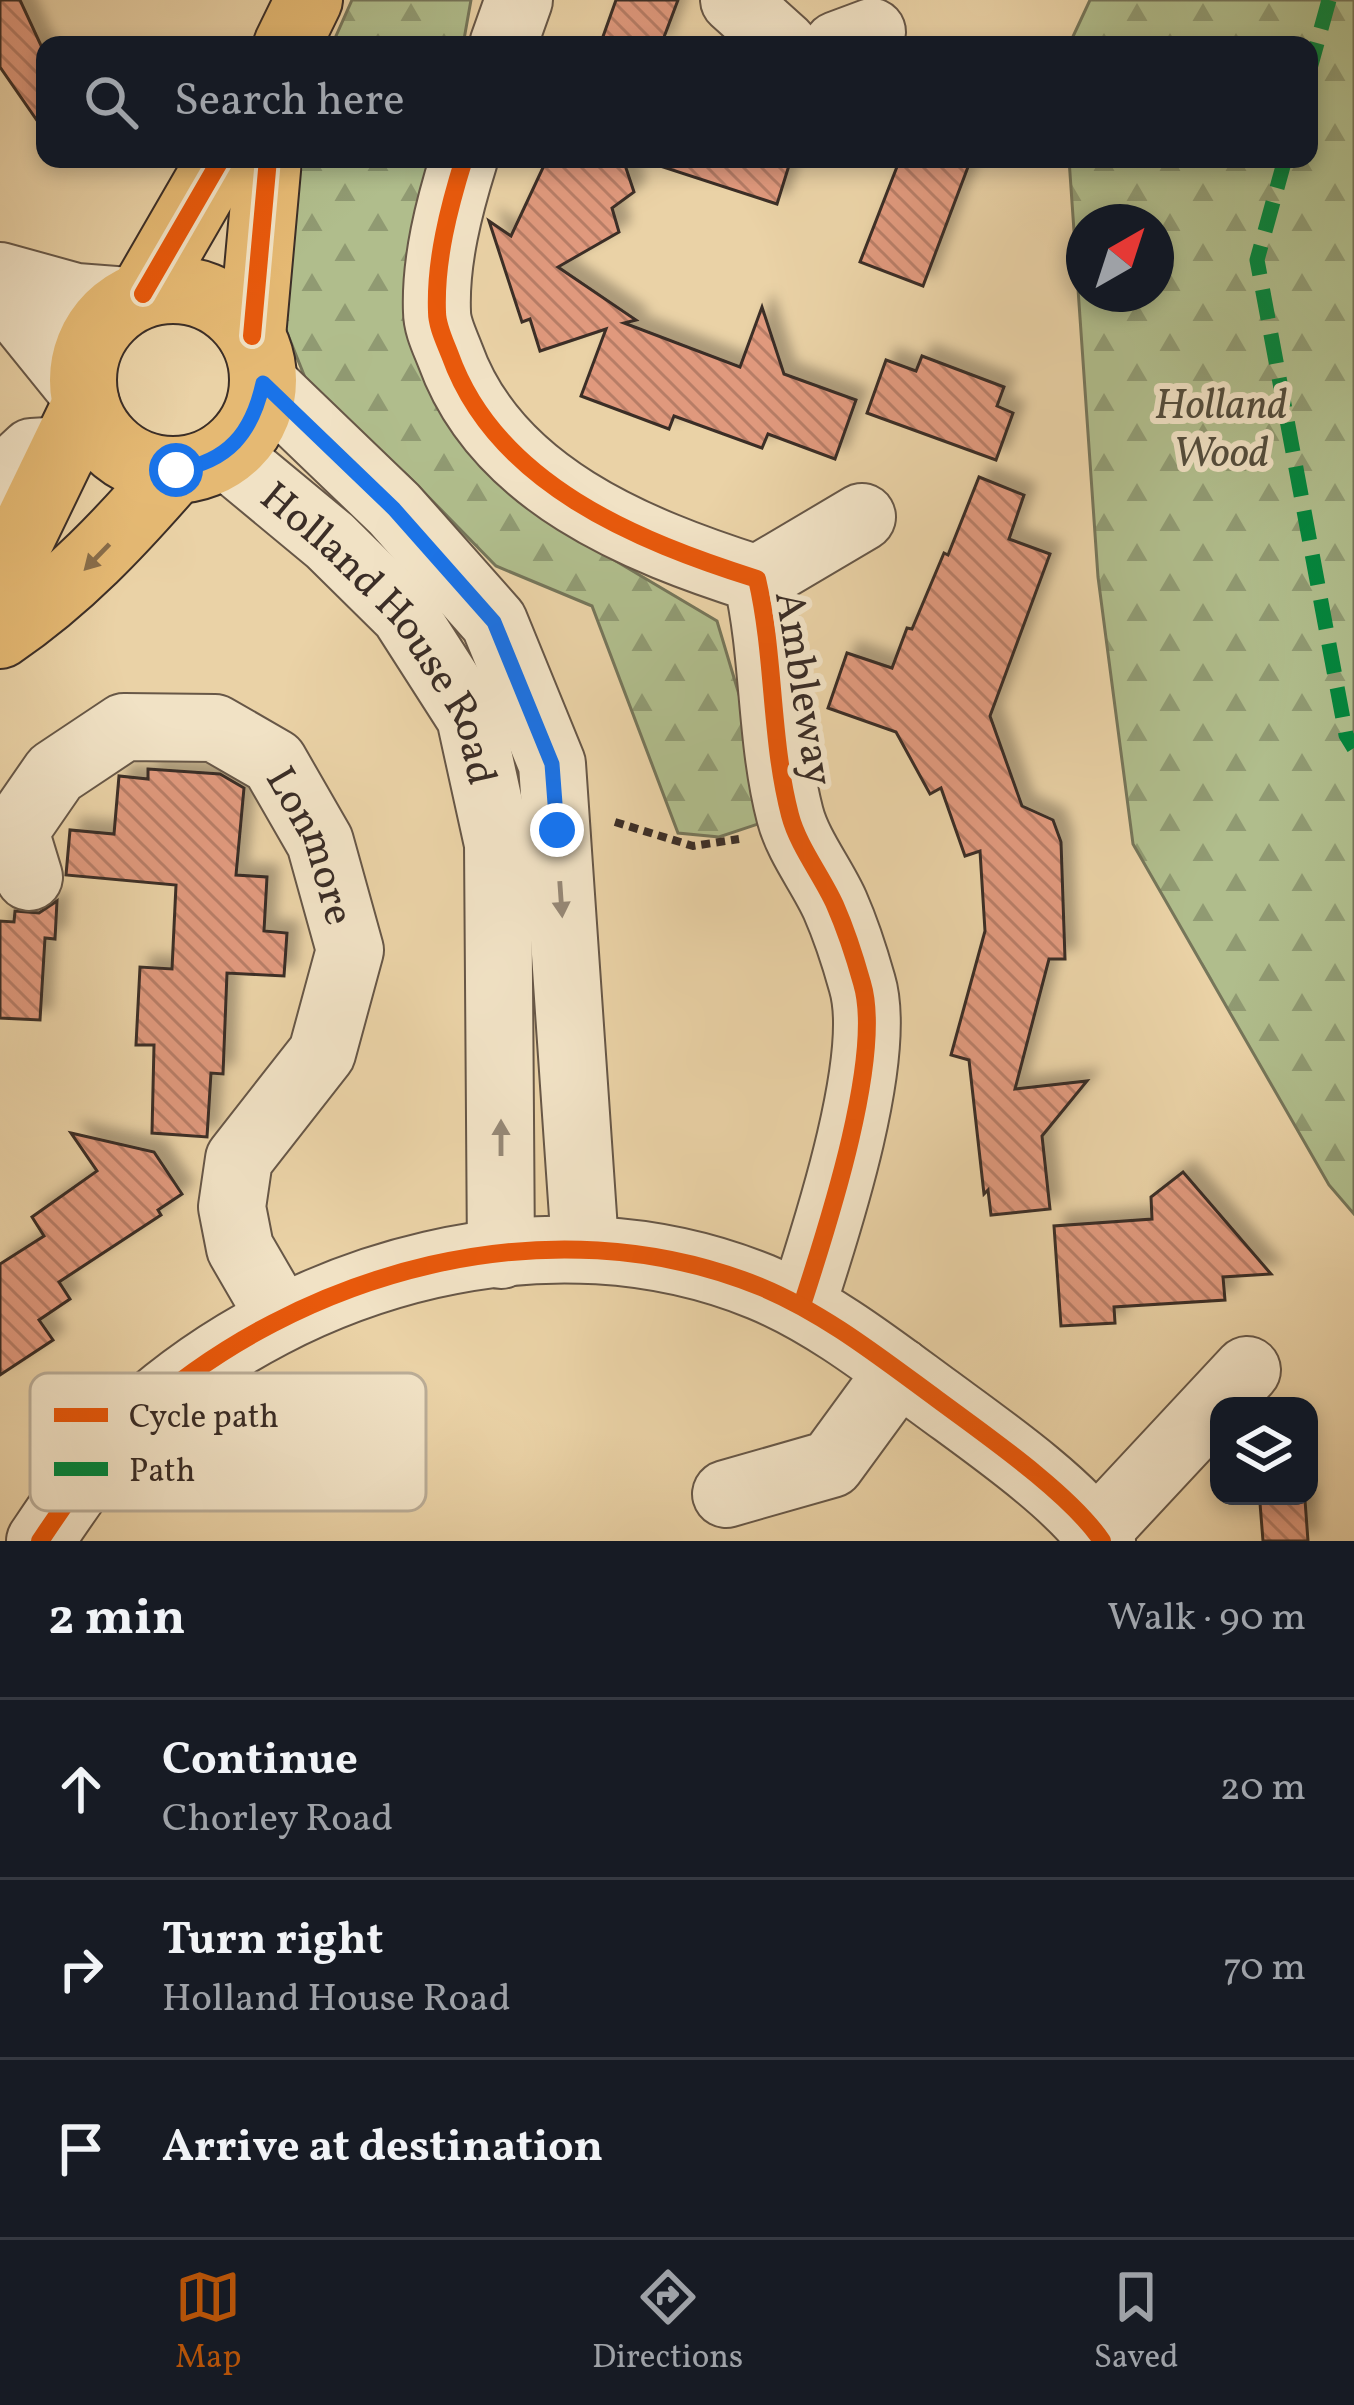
<!DOCTYPE html>
<meta charset="utf-8">
<style>
:root{--surface:#171b24;--page:#242831;--text:#f1f3f6;--muted:#9ea1a6;--line:#363941;--accent:#b45309}
body{margin:0;font-family:Vollkorn,serif;background:var(--page);color:var(--text)}
.controls{position:absolute;right:36px;bottom:36px;display:grid;overflow:hidden;border-radius:24px;box-shadow:0 6px 18px #0003}
.controls button{width:108px;height:108px;display:grid;place-items:center;padding:0;border:0;border-bottom:3px solid var(--line);background:var(--surface);color:var(--text);font:60px sans-serif}
.compass{position:absolute;left:1066px;top:204px;width:108px;height:108px;border-radius:50%;background:var(--surface);box-shadow:0 6px 18px #0003;rotate:39deg}
.stop{position:absolute;width:36px;height:36px;margin:-27px;border:9px solid #1a73e8;border-radius:50%;background:#fff}
.stop.end{background:#1a73e8;border-color:#fff;box-shadow:0 3px 12px #0008}
.list{margin:0;padding:0;list-style:none}
h2{display:flex;justify-content:space-between;align-items:center;height:156px;margin:0;padding:0 48px;font-size:51px}
h2 small{font-size:39px;font-weight:400;color:var(--muted)}
.list li{display:grid;grid-template-columns:78px 1fr auto;gap:36px;align-items:center;box-sizing:border-box;height:180px;padding:0 48px;border-top:3px solid var(--line)}
.list b{display:block;font-size:45px;white-space:nowrap}
.list p{margin:0;font-size:39px;white-space:nowrap;color:var(--muted)}
.list em{font-size:39px;font-style:normal;color:var(--muted)}
.icon{flex:none;width:66px;height:66px;fill:none;stroke:currentColor;stroke-width:2;stroke-linecap:round;stroke-linejoin:round}
.map{position:relative;flex:none;width:1354px;height:1541px;overflow:hidden}
.search{position:absolute;background:var(--surface);box-shadow:0 6px 18px #0003;left:36px;right:36px;top:36px;height:132px;display:flex;align-items:center;gap:30px;box-sizing:border-box;padding:0 42px;border-radius:24px;color:var(--muted);font-size:45px}
.sheet{height:696px;background:var(--surface)}
nav{display:flex;justify-content:space-around;align-items:center;box-sizing:border-box;height:168px;border-top:3px solid var(--line);background:var(--surface);font-size:33px;color:var(--muted)}
nav a{display:grid;justify-items:center;gap:6px}
nav .on{color:var(--accent)}
.map>svg:first-child{display:block}
</style>
<div class="map">
<svg width="1354" height="1541" viewBox="0 0 1354 1541">
<defs>
<pattern id="forest-firs" width="22" height="20" patternUnits="userSpaceOnUse" patternTransform="scale(3)"><rect width="22" height="20" fill="#b0bd8c"/><path d="M5 1l3.5 6h-7zM16 11l3.5 6h-7z" fill="#909a72"/></pattern>
<pattern id="building-back-hatch" width="6" height="6" patternUnits="userSpaceOnUse" patternTransform="scale(3)"><rect width="6" height="6" fill="#e0997d"/><path d="M-1 5l2 2M0 0l6 6M5-1l2 2" fill="none" stroke="#b77d66"/></pattern>
<filter id="shadow"><feDropShadow dx="11" dy="-11" stdDeviation="6" flood-color="#0004"/></filter>
</defs>
<rect width="100%" height="100%" fill="#ead2a6"/>
<filter id="stains"><feTurbulence type="fractalNoise" baseFrequency=".00167" numOctaves="4"/><feColorMatrix values="0 0 0 0 .2 0 0 0 0 .09 0 0 0 0 .02 0 0 0 .5 -.17"/></filter>
<radialGradient id="worn" r=".72"><stop offset=".6" stop-color="#630" stop-opacity="0"/><stop offset="1" stop-color="#630" stop-opacity=".3"/></radialGradient>
<g fill="url(#forest-firs)" stroke="#76765a" stroke-width="3" fill-rule="evenodd">
<path d="M 352,0 L 471,0 L 463,45 L 332,45 Z"/>
<path d="M 1090,0 L 1354,0 L 1354,1214 L 1329,1185 L 1133,844 L 1098,577 L 1069,159 L 1309,159 L 1309,45 L 1069,45 ZM 1156,222 L 1156,294 L 1084,294 L 1084,222 Z"/>
<path d="M 287,159 L 439,159 L 420,247 L 550,522 L 717,621 L 776,818 L 719,837 L 678,833 L 592,606 L 496,566 L 407,475 L 310,390 L 276,305 Z"/>
</g>
<g fill="url(#building-back-hatch)" stroke="#3b2e27" stroke-width="3" filter="url(#shadow)">
<path d="M 0,0 L 20,0 L 45,54 L 45,132 L 0,67 Z"/>
<path d="M 616,0 L 678,0 L 661,45 L 600,45 Z"/>
<path d="M 547,159 L 623,159 L 634,192 L 612,208 L 619,232 L 558,267 L 636,320 L 624,323 L 740,367 L 762,307 L 784,374 L 856,400 L 835,459 L 768,434 L 762,448 L 674,416 L 669,429 L 581,396 L 606,329 L 540,351 L 530,319 L 522,322 L 489,221 L 511,236 Z"/>
<path d="M 664,159 L 791,159 L 777,204 L 663,167 Z"/>
<path d="M 900,159 L 971,159 L 923,286 L 860,262 Z"/>
<path d="M 922,356 L 1004,387 L 997,406 L 1013,413 L 996,460 L 867,413 L 886,360 L 916,371 Z"/>
<path d="M 979,477 L 1024,495 L 1009,539 L 1050,554 L 990,716 L 1022,806 L 1053,820 L 1061,842 L 1065,959 L 1049,959 L 1015,1089 L 1087,1081 L 1042,1136 L 1050,1209 L 991,1215 L 988,1190 L 984,1194 L 969,1060 L 951,1055 L 985,931 L 980,851 L 965,856 L 941,788 L 930,794 L 896,732 L 828,708 L 847,653 L 892,668 L 907,628 L 912,629 L 944,553 L 948,555 Z"/>
<path d="M 148,769 L 220,774 L 244,788 L 236,875 L 267,877 L 264,931 L 287,933 L 284,976 L 227,973 L 223,1074 L 211,1073 L 207,1137 L 152,1133 L 154,1045 L 136,1045 L 140,967 L 172,969 L 176,885 L 66,875 L 70,830 L 114,834 L 119,776 L 148,779 Z"/>
<path d="M 57,901 L 55,939 L 45,938 L 40,1020 L 0,1018 L 0,921 L 14,922 L 15,911 L 39,913 Z"/>
<path d="M 71,1133 L 154,1152 L 182,1194 L 158,1210 L 161,1215 L 59,1282 L 70,1299 L 39,1320 L 53,1340 L 0,1375 L 0,1264 L 44,1236 L 32,1217 L 97,1171 Z"/>
<path d="M 1183,1172 L 1271,1274 L 1223,1277 L 1225,1300 L 1114,1307 L 1115,1323 L 1061,1326 L 1054,1226 L 1152,1219 L 1151,1197 Z"/>
<path d="M 1305,1500 L 1308,1541 L 1263,1541 L 1260,1503 Z"/>
</g>
<g fill="none" stroke-linecap="round" stroke-linejoin="round">
<defs>
<g id="minor">
<path d="M 734,0 L 784,45"/>
<path d="M 503,45 L 519,0"/>
<path d="M 837,45 L 872,32"/>
<path d="M 464,159 C 449,207 435,261 437,312 C 437,326 445,342 450,355 C 496,484 637,541 757,579 C 775,657 770,738 790,815 C 798,846 822,876 835,905 C 846,930 855,958 862,983 C 884,1056 826,1231 802,1305"/>
<path d="M 0,276 L 76,297 L 128,301"/>
<path d="M 0,289 L 80,388"/>
<path d="M 263,383 L 394,509 L 494,622 L 552,764 L 585,1245"/>
<path id="s1" d="M 225,454 L 330,541 L 404,614 L 470,717 L 498,844 L 501,1255"/>
<path d="M 0,482 L 32,452 L 65,450"/>
<path d="M 757,579 L 862,517"/>
<path id="s2" d="M 29,877 L 15,831 L 55,773 L 124,727 L 215,728 L 274,762 L 320,842 L 350,950 L 322,1053 L 239,1159 L 232,1207 L 240,1248 L 280,1317"/>
<path d="M 726,1494 L 831,1464 L 899,1371"/>
<path d="M 1096,1532 L 1247,1370"/>
<path d="M 40,1541 C 67,1501 100,1451 135,1419 C 299,1270 551,1201 761,1287 C 824,1313 881,1358 937,1399 C 983,1433 1071,1494 1102,1541"/>
</g>
<g id="major">
<path d="M 287,45 L 309,0"/>
<circle cx="173" cy="380" r="90"/>
<path d="M 143,294 L 221,159"/>
<path d="M 252,336 L 268,159"/>
<path d="M 0,582 L 86,404"/>
<path d="M 0,635 C 69,588 121,532 175,470"/>
</g>
</defs>
<use href="#minor" stroke="#675747" stroke-width="70"/>
<use href="#major" stroke="#3b2e27" stroke-width="70"/>
<path stroke="#3b2e27" stroke-width="8" stroke-dasharray="9 6" stroke-linecap="butt" d="M 615,822 L 693,846 L 739,839"/>
<use href="#minor" stroke="#f1e2c5" stroke-width="66"/>
<use href="#major" stroke="#e5b973" stroke-width="66"/>
<g stroke="#00873e" stroke-width="15" stroke-dasharray="30 15" stroke-linecap="butt">
<path d="M 1309,72 L 1329,0"/>
<path d="M 1285,159 L 1257,260 L 1346,735 L 1354,748"/>
</g>
<defs>
<g id="cycleway">
<path d="M 464,159 C 449,207 435,261 437,312 C 437,326 445,342 450,355 C 496,484 637,541 757,579 C 775,657 770,738 790,815 C 798,846 822,876 835,905 C 846,930 855,958 862,983 C 884,1056 826,1231 802,1305"/>
<path d="M 143,294 L 221,159"/>
<path d="M 252,336 L 268,159"/>
<path d="M 40,1541 C 67,1501 100,1451 135,1419 C 299,1270 551,1201 761,1287 C 824,1313 881,1358 937,1399 C 983,1433 1071,1494 1102,1541"/>
</g>
</defs>
<use href="#cycleway" stroke="#f1e2c5" stroke-width="26"/>
<use href="#cycleway" stroke="#e8590c" stroke-width="18"/>
</g>
<defs><path id="oneway-solid" d="M-6-.8H1V-3.2L6.5 0L1 3.2V.8H-6Z" transform="scale(3)"/></defs>
<use fill="#886d49" href="#oneway-solid" transform="translate(97 557) rotate(134)"/>
<g fill="#968876">
<use href="#oneway-solid" transform="translate(561 899) rotate(86)"/>
<use href="#oneway-solid" transform="translate(501 1138) rotate(-90)"/>
</g>
<g fill="none" stroke-linecap="round" stroke-linejoin="round">
<path stroke="#1a73e8" stroke-width="15" d="M 176,470 C 228,462 252,433 263,383 L 394,509 L 494,622 L 552,764 L 557,830"/>
</g>
<g text-anchor="middle" stroke-width="12" stroke-linejoin="round" paint-order="stroke">
<g font-size="42" font-style="italic" fill="#524b3b" stroke="#f1e2c5">
<text x="1221" y="418">Holland<tspan x="1221" dy="48">Wood</tspan></text>
</g>
<g font-size="42" fill="#3b2e27" stroke="#f1e2c5">
<text dy="15" stroke="none"><textPath href="#s1" startOffset="243">Holland House Road</textPath></text>
<text transform="translate(806 688) rotate(81)" y="15">Ambleway</text>
<text dy="15" stroke="none"><textPath href="#s2" startOffset="453">Lonmore</textPath></text>
</g>
</g>
<rect x="30" y="1373" width="396" height="138" rx="18" fill="#f1e2c5" stroke="#baac96" stroke-width="3"/>
<rect x="54" y="1408" width="54" height="14" fill="#e8590c"/>
<rect x="54" y="1462" width="54" height="14" fill="#00873e"/>
<g font-size="33" fill="#3b2e27">
<text x="129" y="1427">Cycle path</text>
<text x="129" y="1481">Path</text>
</g>
<rect width="100%" height="100%" filter="url(#stains)"/>
<rect width="100%" height="100%" fill="url(#worn)"/>
</svg>
<div class="controls">
<button><svg class="icon" aria-label="layers" viewBox="0 0 24 24"><path d="M12 4l9 5-9 5-9-5zM3 14l9 5 9-5"/></svg></button>
</div>
<svg class="compass" viewBox="-18 -18 36 36"><path d="M0-13l5 13h-10z" fill="#e53935"/><path d="M0 13l5-13h-10z" fill="#9ea1a6"/></svg>
<div class="stop" style="left:176px;top:470px"></div>
<div class="stop end" style="left:557px;top:830px"></div>
<div class="search"><svg class="icon" aria-label="search" viewBox="0 0 24 24"><circle cx="10" cy="10" r="6"/><path d="M15 15l6 6"/></svg>Search here</div>
</div>
<section class="sheet">
<h2>2 min<small>Walk · 90 m</small></h2>
<ul class="list">
<li><svg class="icon" aria-label="ahead" viewBox="0 0 24 24"><path d="M12 20V5M6 11l6-6 6 6"/></svg><div><b>Continue</b><p>Chorley Road</p></div><em>20 m</em></li>
<li><svg class="icon" aria-label="right" viewBox="0 0 24 24"><path d="M7 20v-9h11M14 6l5 5-5 5"/></svg><div><b>Turn right</b><p>Holland House Road</p></div><em>70 m</em></li>
<li><svg class="icon" aria-label="arrive" viewBox="0 0 24 24"><path d="M6 21V4h12l-3 4 3 4H6"/></svg><div><b>Arrive at destination</b></div></li>
</ul>
</section>
<nav>
<a class="on"><svg class="icon" aria-label="map" viewBox="0 0 24 24"><path d="M3 6l6-2 6 2 6-2v14l-6 2-6-2-6 2zM9 4v14M15 6v14"/></svg>Map</a>
<a><svg class="icon" aria-label="directions" viewBox="0 0 24 24"><path d="M12 3l9 9-9 9-9-9zM9 14v-3h6M13 9l2 2-2 2"/></svg>Directions</a>
<a><svg class="icon" aria-label="saved" viewBox="0 0 24 24"><path d="M7 4h10v16l-5-4-5 4z"/></svg>Saved</a>
</nav>
